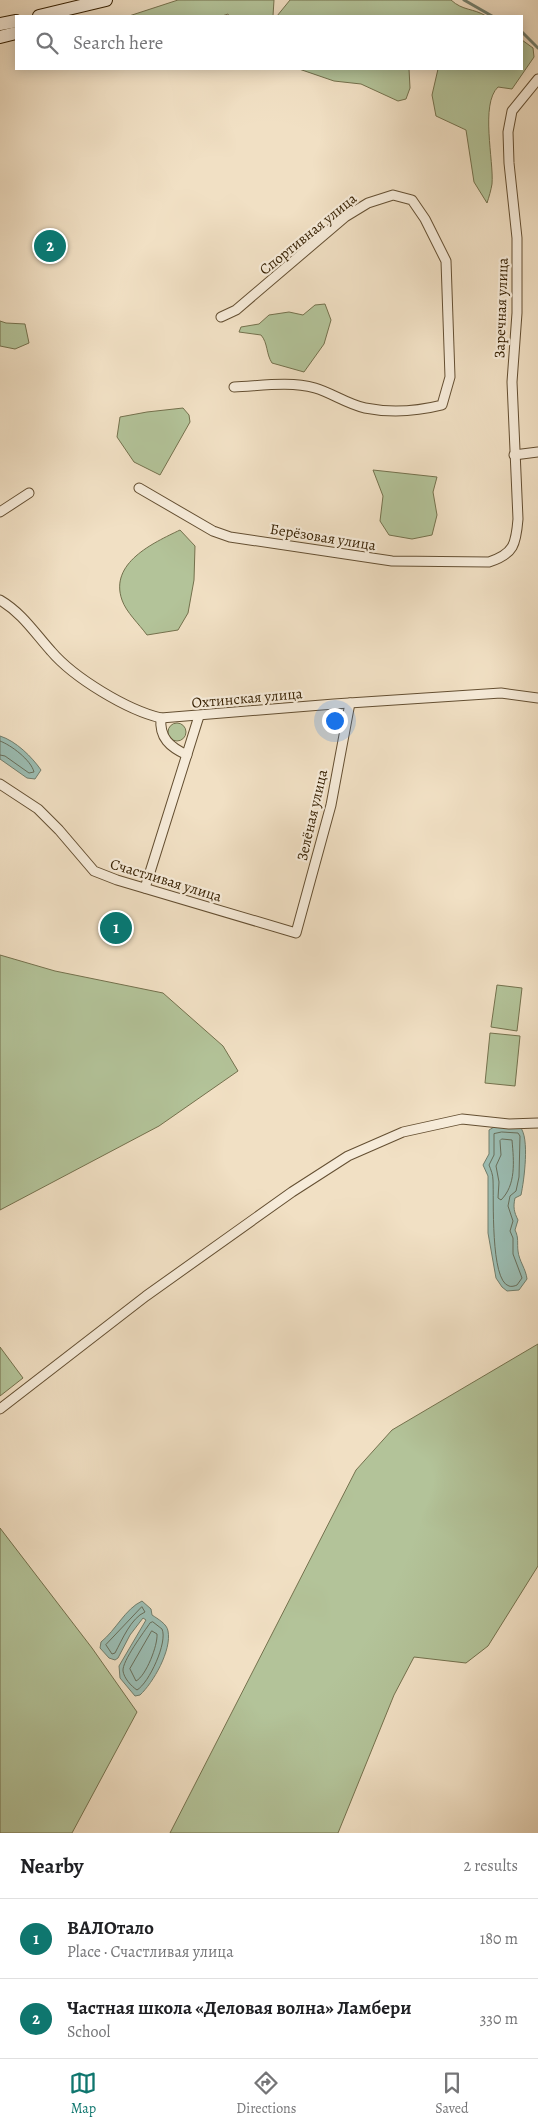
<!DOCTYPE html>
<meta charset="utf-8">
<style>
:root{--surface:#fff;--page:#f2f2f2;--text:#202124;--muted:#757577;--line:#e0e0e0;--accent:#0f766e}
body{margin:0;font-family:Alegreya,serif;background:var(--page);color:var(--text)}
.you{position:absolute;left:334px;top:720px;width:18px;height:18px;margin:-12px;border:4px solid #fff;border-radius:50%;background:#1a73e8;box-shadow:0 0 0 8px #1a73e833}
.badge{display:grid;place-items:center;width:32px;height:32px;border-radius:50%;background:var(--accent);color:#fff;font-size:16px;font-weight:700}
.pin{position:absolute;translate:-50% -50%;border:2px solid #fff;box-shadow:0 1px 5px #0006}
.list{margin:0;padding:0;list-style:none}
h2{display:flex;justify-content:space-between;align-items:center;height:65px;margin:0;padding:0 20px;font-size:21px}
h2 small{font-size:16px;font-weight:400;color:var(--muted)}
.list li{display:grid;grid-template-columns:32px 1fr auto;gap:15px;align-items:center;box-sizing:border-box;height:80px;padding:0 20px;border-top:1px solid var(--line)}
.list b{display:block;font-size:19px;white-space:nowrap}
.list p{margin:0;font-size:16px;white-space:nowrap;color:var(--muted)}
.list em{font-size:16px;font-style:normal;color:var(--muted)}
.icon{flex:none;width:28px;height:28px;fill:none;stroke:currentColor;stroke-width:2;stroke-linecap:round;stroke-linejoin:round}
.map{position:relative;flex:none;width:538px;height:1833px;overflow:hidden}
.search{position:absolute;background:var(--surface);box-shadow:0 2px 12px #0003;left:15px;right:15px;top:15px;height:55px;display:flex;align-items:center;gap:12px;box-sizing:border-box;padding:0 18px;border-radius:0px;color:var(--muted);font-size:19px}
.sheet{height:225px;background:var(--surface)}
nav{display:flex;justify-content:space-around;align-items:center;box-sizing:border-box;height:70px;border-top:1px solid var(--line);background:var(--surface);font-size:14px;color:var(--muted)}
nav a{display:grid;justify-items:center;gap:2px}
nav .on{color:var(--accent)}
.map>svg:first-child{display:block}
</style>
<div class="map">
<svg width="538" height="1833" viewBox="0 0 538 1833">
<rect width="100%" height="100%" fill="#f1e0c4"/>
<filter id="stains"><feTurbulence type="fractalNoise" baseFrequency=".004" numOctaves="4"/><feColorMatrix values="0 0 0 0 .2 0 0 0 0 .09 0 0 0 0 .02 0 0 0 .5 -.17"/></filter>
<radialGradient id="worn" r=".72"><stop offset=".6" stop-color="#630" stop-opacity="0"/><stop offset="1" stop-color="#630" stop-opacity=".3"/></radialGradient>
<g fill="#b3c399" stroke="#74714d">
<path d="M 178,0 L 274,0 L 273,16 L 229,16 L 228,14 L 222,16 L 129,16 Z"/>
<path d="M 290,0 L 451,0 C 463,11 473,8 486,16 L 277,16 Z"/>
<path d="M 522,40 L 533,48 L 534,57 L 512,89 L 498,87 C 480,104 494,161 492,184 C 491,190 489,197 487,203 L 474,182 L 466,130 L 436,116 L 432,95 L 438,69 L 522,69 Z"/>
<path d="M 299,69 L 409,69 L 410,88 L 406,99 L 398,101 L 361,84 L 334,81 Z"/>
<path d="M 325,304 L 331,320 L 324,344 L 304,372 L 272,363 C 266,354 268,343 261,335 L 239,332 L 241,327 L 259,324 L 269,315 L 289,312 L 303,315 L 315,305 Z"/>
<path d="M 0,321 L 6,323 L 25,324 L 29,343 L 15,349 L 0,346 Z"/>
<path d="M 183,408 L 189,415 L 190,422 L 160,475 L 134,462 L 117,437 L 120,417 L 147,412 Z"/>
<path d="M 373,470 L 437,477 L 433,492 L 437,515 L 432,535 L 412,539 L 389,535 L 380,521 L 383,496 Z"/>
<path d="M 180,530 L 195,546 L 194,580 L 188,613 L 178,630 L 147,635 C 139,624 126,612 122,600 C 109,563 153,543 180,530 Z"/>
<circle cx="177" cy="732" r="9"/>
<path d="M 0,955 L 55,971 L 163,993 L 223,1046 L 238,1071 L 159,1126 L 0,1210 Z"/>
<path d="M 497,985 L 522,988 L 517,1031 L 491,1027 Z"/>
<path d="M 490,1033 L 520,1036 L 515,1086 L 485,1083 Z"/>
<path d="M 538,1344 L 538,1566 L 488,1646 L 466,1663 L 414,1657 L 394,1695 L 338,1833 L 170,1833 L 356,1470 L 392,1430 Z"/>
<path d="M 0,1347 L 23,1378 L 0,1396 Z"/>
<path d="M 0,1528 L 92,1648 L 137,1712 L 72,1833 L 0,1833 Z"/>
</g>
<g fill="#9bbdb3" stroke="#727e6c">
<path d="M 0,736 C 16,741 32,757 41,770 L 35,779 L 27,778 L 0,759 Z"/>
<path d="M 494,1127 L 520,1127 C 530,1137 524,1181 521,1195 L 515,1198 C 513,1207 514,1212 518,1220 L 515,1230 C 519,1238 517,1243 518,1251 C 519,1261 526,1269 527,1279 L 519,1290 L 507,1291 L 502,1287 L 496,1278 L 488,1233 L 488,1176 L 483,1165 L 489,1154 L 489,1130 Z"/>
<path d="M 142,1601 L 151,1609 L 152,1615 C 158,1619 167,1624 168,1631 C 172,1650 153,1683 140,1695 L 135,1696 L 120,1678 L 119,1666 L 146,1620 L 143,1618 L 130,1635 L 118,1658 L 115,1660 L 109,1658 L 100,1648 L 101,1642 C 116,1630 125,1609 142,1601 Z"/>
</g>
<g fill="none" stroke-linecap="round" stroke-linejoin="round">
<g stroke="#686e5a" stroke-width="1">
<path d="M 0,741 C 11,745 31,760 34,772 L 29,773 L 5,756 L 0,755"/>
<path d="M 502,1132 L 518,1133 L 520,1136 L 519,1177 L 516,1191 L 510,1196 L 508,1206 L 513,1221 L 510,1231 L 513,1238 L 513,1254 L 522,1278 L 517,1285 C 515,1286 511,1287 509,1286 C 490,1281 494,1197 493,1180 C 493,1175 491,1170 489,1165 L 494,1155 L 494,1134 Z"/>
<path d="M 502,1139 L 512,1140 C 514,1162 516,1185 501,1200 L 498,1198 L 499,1182 L 496,1166 L 501,1155 L 500,1141 Z"/>
<path d="M 142,1607 L 145,1612 C 131,1618 122,1640 115,1653 L 112,1654 L 106,1645 Z"/>
<path d="M 153,1622 L 162,1629 C 168,1642 149,1683 137,1690 C 131,1686 124,1678 123,1671 C 122,1661 144,1632 150,1623 Z"/>
<path d="M 152,1631 L 157,1634 C 158,1645 146,1676 136,1681 L 130,1669 Z"/>
</g>
<g stroke="#727e6c" stroke-width="3">
<path d="M 464,0 L 492,16"/>
<path d="M 522,32 L 538,48"/>
</g>
<defs>
<g id="street">
<path d="M 221,317 L 236,310 L 345,217 L 368,203 L 393,195 L 412,200 L 425,219 L 446,261 L 450,377 L 442,405 C 418,411 390,413 365,408 C 347,404 332,393 315,388 C 290,381 260,386 234,387"/>
<path d="M 514,455 L 538,452"/>
<path d="M 139,488 L 213,531 L 230,537 L 392,561 L 489,562 C 514,554 516,544 518,519 L 512,382 L 517,313 L 517,238 L 509,163 L 508,132 L 512,111 L 538,79"/>
<path d="M 0,512 L 29,493"/>
<path d="M 0,600 C 22,613 34,632 51,651 C 74,678 127,710 161,718 L 334,704 L 501,693 L 538,698"/>
<path d="M 161,718 C 159,738 170,747 187,755"/>
<path d="M 0,784 L 38,809 L 59,830 L 94,871 L 117,880 L 296,933 L 331,805 L 350,703"/>
<path d="M 145,888 L 199,716"/>
<path d="M 0,1409 L 146,1296 L 292,1192 L 348,1156 L 403,1132 L 462,1119 L 509,1124 L 538,1123"/>
</g>
<g id="secondary">
<path d="M 39,16 L 106,0"/>
<path d="M 0,24 L 16,21"/>
<path d="M 0,37 L 16,33"/>
</g>
</defs>
<use href="#street" stroke="#644f32" stroke-width="11"/>
<use href="#secondary" stroke="#351f01" stroke-width="14"/>
<use href="#street" stroke="#f6ebd9" stroke-width="9"/>
<use href="#secondary" stroke="#f6ebd9" stroke-width="12"/>
</g>
<g text-anchor="middle" stroke-width="4.5" stroke-linejoin="round" paint-order="stroke">
<g font-size="15" fill="#351f01" stroke="#f6ebd9">
<text transform="translate(308 234) rotate(-39)" y="5">Спортивная улица</text>
<text transform="translate(501 308) rotate(-88)" y="5">Заречная улица</text>
<text transform="translate(323 537) rotate(9)" y="5">Берёзовая улица</text>
<text transform="translate(247 698) rotate(-5)" y="5">Охтинская улица</text>
<text transform="translate(312 815) rotate(-77)" y="5">Зелёная улица</text>
<text transform="translate(166 880) rotate(17)" y="5">Счастливая улица</text>
</g>
</g>
<rect width="100%" height="100%" filter="url(#stains)"/>
<rect width="100%" height="100%" fill="url(#worn)"/>
</svg>
<div class="you"></div>
<div class="pin badge" style="left:116px;top:928px">1</div>
<div class="pin badge" style="left:50px;top:246px">2</div>
<div class="search"><svg class="icon" aria-label="search" viewBox="0 0 24 24"><circle cx="10" cy="10" r="6"/><path d="M15 15l6 6"/></svg>Search here</div>
</div>
<section class="sheet">
<h2>Nearby<small>2 results</small></h2>
<ul class="list">
<li><span class="badge">1</span><div><b>ВАЛОтало</b><p>Place · Счастливая улица</p></div><em>180 m</em></li>
<li><span class="badge">2</span><div><b>Частная школа «Деловая волна» Ламбери</b><p>School</p></div><em>330 m</em></li>
</ul>
</section>
<nav>
<a class="on"><svg class="icon" aria-label="map" viewBox="0 0 24 24"><path d="M3 6l6-2 6 2 6-2v14l-6 2-6-2-6 2zM9 4v14M15 6v14"/></svg>Map</a>
<a><svg class="icon" aria-label="directions" viewBox="0 0 24 24"><path d="M12 3l9 9-9 9-9-9zM9 14v-3h6M13 9l2 2-2 2"/></svg>Directions</a>
<a><svg class="icon" aria-label="saved" viewBox="0 0 24 24"><path d="M7 4h10v16l-5-4-5 4z"/></svg>Saved</a>
</nav>
